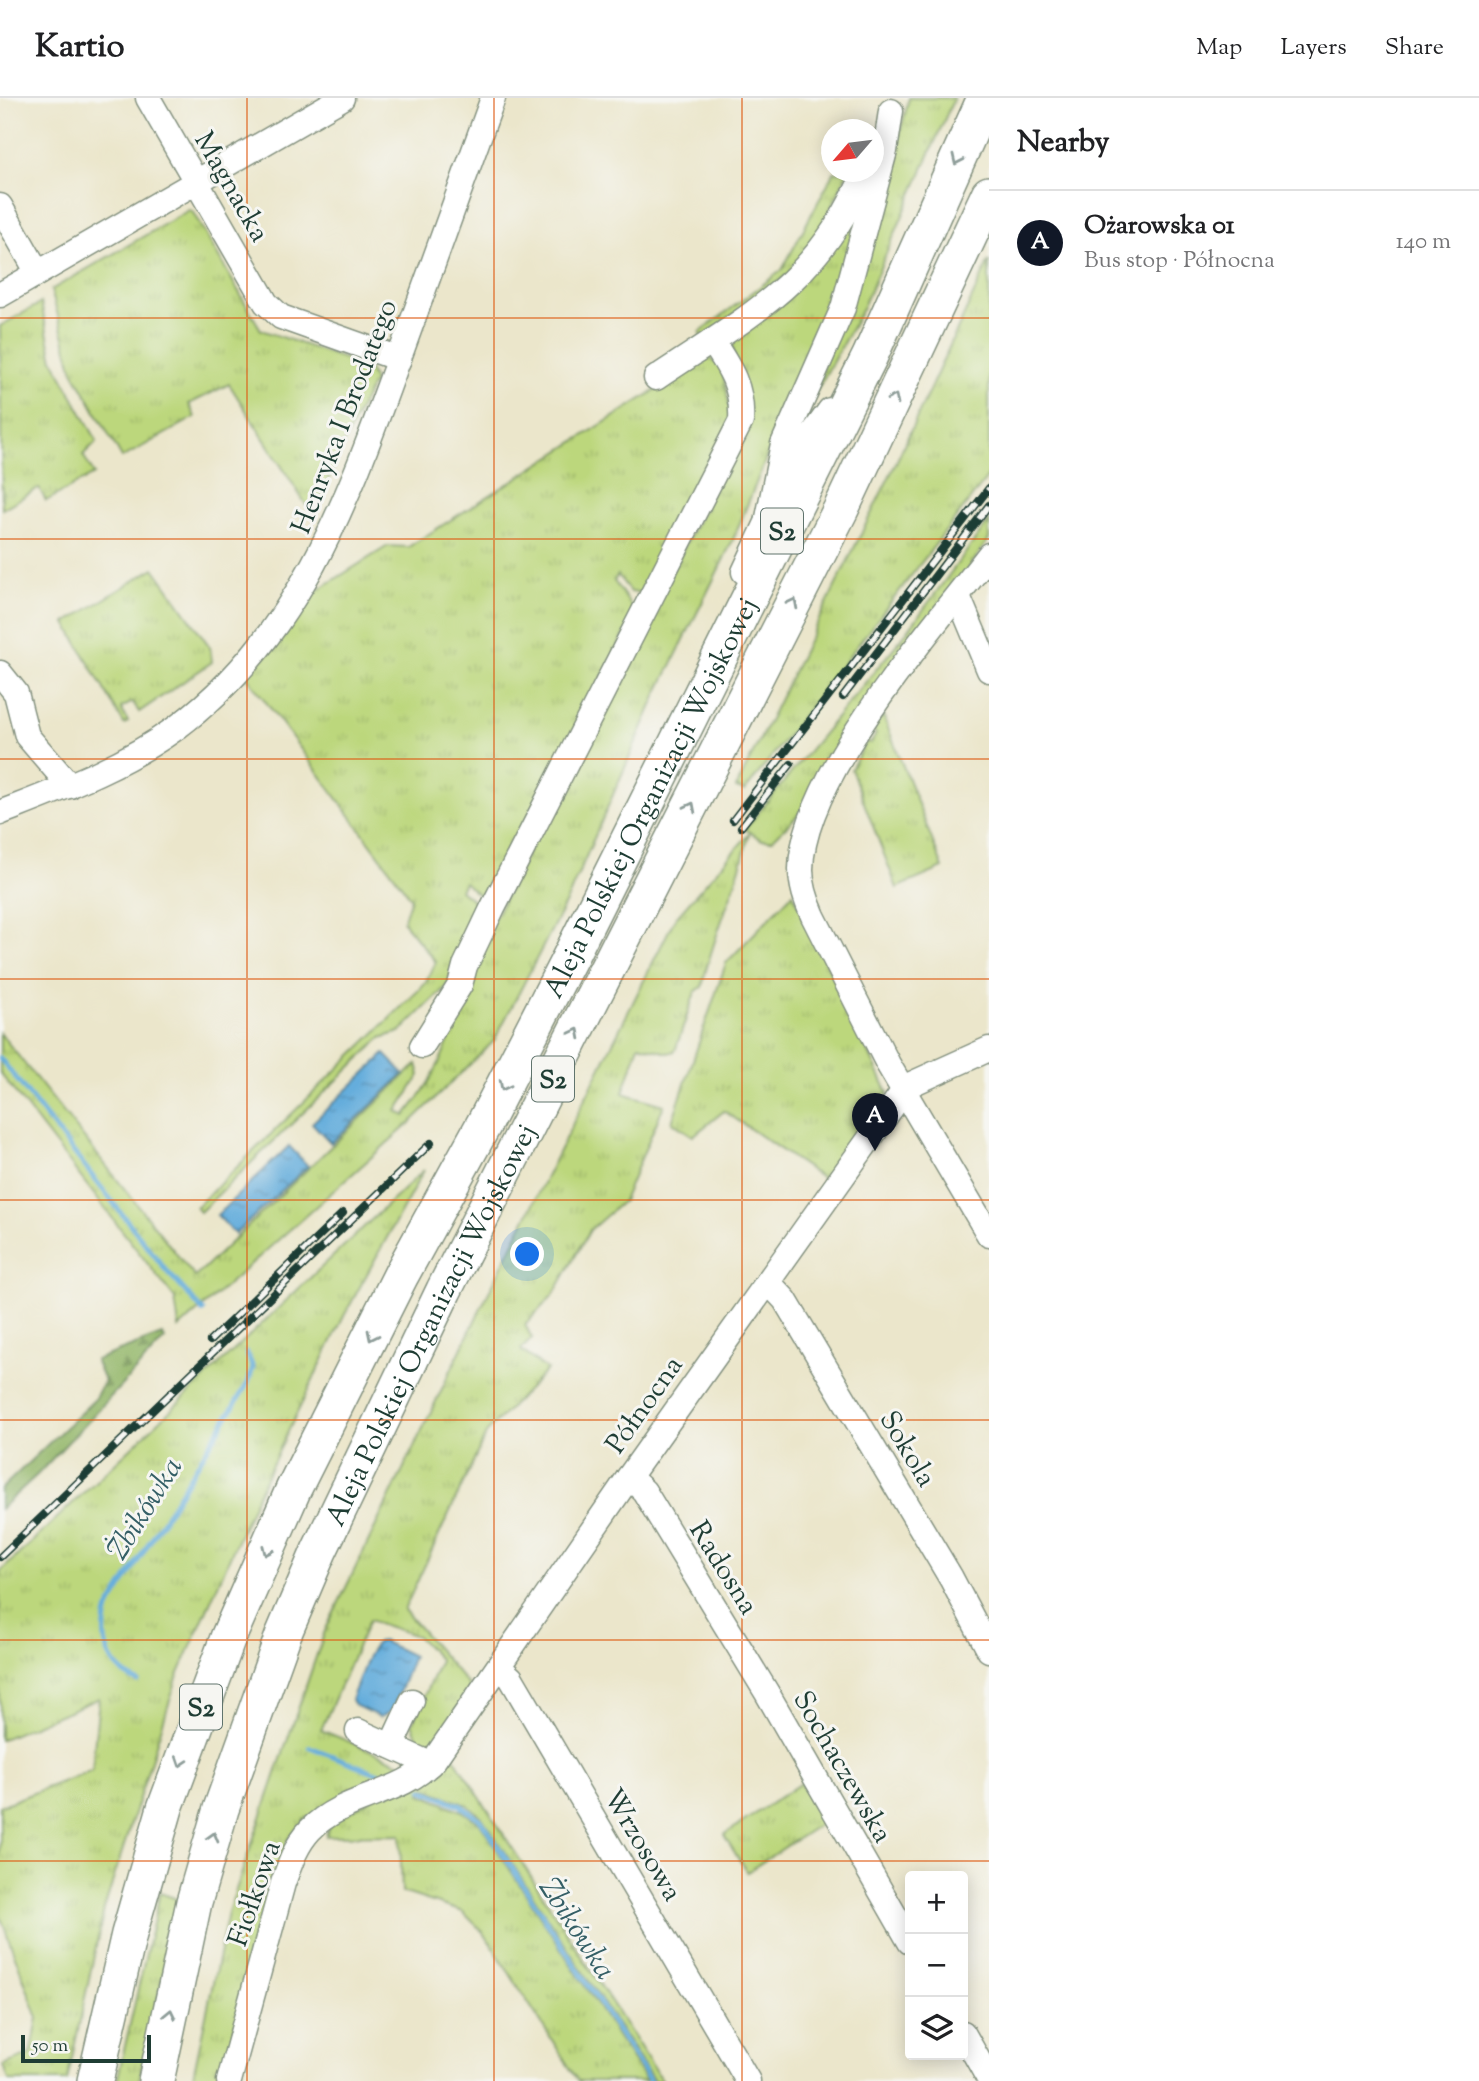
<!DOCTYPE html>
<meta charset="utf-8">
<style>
:root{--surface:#fff;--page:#f6f6f6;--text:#202124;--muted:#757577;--line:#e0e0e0;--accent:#111827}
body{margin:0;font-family:"Sorts Mill Goudy",serif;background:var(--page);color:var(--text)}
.controls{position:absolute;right:21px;bottom:21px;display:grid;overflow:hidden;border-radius:7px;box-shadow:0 4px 18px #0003}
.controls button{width:63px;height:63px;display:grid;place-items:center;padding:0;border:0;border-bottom:2px solid var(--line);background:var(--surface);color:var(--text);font:35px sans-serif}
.compass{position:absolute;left:821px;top:21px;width:63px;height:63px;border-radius:50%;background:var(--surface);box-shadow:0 4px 18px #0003;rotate:242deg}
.scale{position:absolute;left:21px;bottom:18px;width:130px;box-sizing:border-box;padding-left:7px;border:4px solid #1f3d34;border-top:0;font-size:19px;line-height:24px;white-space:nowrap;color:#1f3d34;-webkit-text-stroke:5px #f6f6f2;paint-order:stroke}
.you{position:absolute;left:528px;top:1157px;width:24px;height:24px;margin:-18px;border:5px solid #fff;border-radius:50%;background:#1a73e8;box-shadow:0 0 0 10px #1a73e833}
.badge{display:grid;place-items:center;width:46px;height:46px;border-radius:50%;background:var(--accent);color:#fff;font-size:23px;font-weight:700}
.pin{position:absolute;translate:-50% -58px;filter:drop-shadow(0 2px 4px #0008)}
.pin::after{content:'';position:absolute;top:37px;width:24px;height:21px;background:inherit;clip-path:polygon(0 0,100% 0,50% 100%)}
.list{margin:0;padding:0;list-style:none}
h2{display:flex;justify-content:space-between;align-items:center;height:91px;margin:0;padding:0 28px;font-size:30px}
h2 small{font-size:23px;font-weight:400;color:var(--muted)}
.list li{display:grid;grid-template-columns:46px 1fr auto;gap:21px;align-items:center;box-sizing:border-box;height:105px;padding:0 28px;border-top:2px solid var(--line)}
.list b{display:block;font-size:26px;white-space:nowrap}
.list p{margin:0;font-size:23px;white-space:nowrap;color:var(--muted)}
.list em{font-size:23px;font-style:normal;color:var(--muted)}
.icon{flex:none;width:38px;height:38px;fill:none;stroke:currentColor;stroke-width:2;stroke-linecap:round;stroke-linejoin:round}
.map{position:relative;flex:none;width:989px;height:1983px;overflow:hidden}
header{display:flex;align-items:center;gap:42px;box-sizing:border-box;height:98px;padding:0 35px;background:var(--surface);border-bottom:2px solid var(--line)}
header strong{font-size:33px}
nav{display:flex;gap:38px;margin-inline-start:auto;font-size:24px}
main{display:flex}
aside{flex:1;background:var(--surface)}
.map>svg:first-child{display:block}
</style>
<header>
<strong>Kartio</strong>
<nav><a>Map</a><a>Layers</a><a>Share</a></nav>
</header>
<main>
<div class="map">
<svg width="989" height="1983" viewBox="0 0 989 1983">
<defs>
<pattern id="grass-tufts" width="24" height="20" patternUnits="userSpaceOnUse" patternTransform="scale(1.75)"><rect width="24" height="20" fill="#bcd77c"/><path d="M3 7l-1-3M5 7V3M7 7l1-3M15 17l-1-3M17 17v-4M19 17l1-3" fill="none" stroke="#a1b96c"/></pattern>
<pattern id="forest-firs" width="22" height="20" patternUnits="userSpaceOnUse" patternTransform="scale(1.75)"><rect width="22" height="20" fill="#95b86c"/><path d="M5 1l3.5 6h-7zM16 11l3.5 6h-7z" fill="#79975a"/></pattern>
<pattern id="water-ripples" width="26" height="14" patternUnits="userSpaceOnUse" patternTransform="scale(1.75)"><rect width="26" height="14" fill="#65addc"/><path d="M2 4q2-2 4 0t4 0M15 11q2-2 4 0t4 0" fill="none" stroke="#538eb3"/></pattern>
</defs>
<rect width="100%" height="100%" fill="#f6f6f2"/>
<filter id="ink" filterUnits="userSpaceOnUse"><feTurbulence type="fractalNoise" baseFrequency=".0143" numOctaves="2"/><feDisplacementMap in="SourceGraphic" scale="14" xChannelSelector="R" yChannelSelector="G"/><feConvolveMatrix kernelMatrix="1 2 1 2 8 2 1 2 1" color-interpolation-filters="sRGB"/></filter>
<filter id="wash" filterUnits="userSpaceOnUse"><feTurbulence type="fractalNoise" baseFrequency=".00686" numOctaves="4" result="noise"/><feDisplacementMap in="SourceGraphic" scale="28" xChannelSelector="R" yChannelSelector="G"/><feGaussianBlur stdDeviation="1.57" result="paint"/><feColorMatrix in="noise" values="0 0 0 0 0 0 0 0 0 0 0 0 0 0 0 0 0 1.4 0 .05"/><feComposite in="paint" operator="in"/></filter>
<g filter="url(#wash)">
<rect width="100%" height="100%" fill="#ebe6cb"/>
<g fill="url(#grass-tufts)" stroke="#6e8a58" stroke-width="2">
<path d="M 909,0 L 954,0 L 862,211 L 811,303 L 893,63 Z"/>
<path d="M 834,74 L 848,74 L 816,142 L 792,173 L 702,240 L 700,234 L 782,172 Z"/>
<path d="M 872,74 L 839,196 L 802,272 L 733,442 L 657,596 L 568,800 L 494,943 L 411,1024 L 179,1230 L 175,1201 L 0,975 L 0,935 L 195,1179 L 417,966 L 420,977 L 397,1013 L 405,1018 C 445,970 457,922 473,862 L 743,334 L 732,244 Z"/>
<path d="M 189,112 L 192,113 L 261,232 L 368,269 L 374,283 C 350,328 331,372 314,419 L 229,286 L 189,306 L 195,319 L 122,360 L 73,273 L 51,192 Z"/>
<path d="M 989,163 L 989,377 L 745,693 L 736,690 L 893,371 Z"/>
<path d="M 41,205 L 53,262 L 97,343 L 83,357 L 94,376 L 46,403 L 39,390 L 2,411 L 0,228 Z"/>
<path d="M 708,259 L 722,269 L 732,322 L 641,495 L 630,494 L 618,477 L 614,483 L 632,509 L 633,520 L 487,798 L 479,797 L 464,784 L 460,792 L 484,811 L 454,881 L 400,934 L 381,940 L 200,1114 L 196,1109 L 425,886 L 436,864 L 403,824 L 411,800 L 246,577 L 280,544 L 313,495 L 388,448 L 408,449 Z"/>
<path d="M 989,423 L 989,441 L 799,716 L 772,742 L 762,742 L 745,731 L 906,535 Z"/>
<path d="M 154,470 L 210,549 L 212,564 L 139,614 L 133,604 L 121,610 L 128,624 L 124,626 L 66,525 Z"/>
<path d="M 883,617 L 943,770 L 897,790 L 851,671 L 866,644 L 871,645 L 876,636 L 873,632 Z"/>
<path d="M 749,736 C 738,788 713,836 702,889 L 695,894 L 675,953 L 668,955 L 639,947 L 623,995 L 664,1007 L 623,1103 L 590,1132 L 554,1196 L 525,1227 L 532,1240 L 521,1252 L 547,1272 L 487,1334 L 404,1512 L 471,1590 L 430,1653 L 413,1652 L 420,1645 L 412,1626 L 440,1562 L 417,1538 L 369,1522 L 321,1632 L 410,1669 L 305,1721 L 289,1740 L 262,1823 L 221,1983 L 192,1983 L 228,1815 L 325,1533 L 481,1210 L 675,820 Z"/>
<path d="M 793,795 L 888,995 L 828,1084 L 724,1013 L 693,1038 L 672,1024 L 726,865 Z"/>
<path d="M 424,1072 L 344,1218 L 254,1404 L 177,1580 L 104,1811 L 67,1983 L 9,1983 L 4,1967 L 31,1956 L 38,1920 L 0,1817 L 0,1708 L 92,1672 L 99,1600 L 0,1642 L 0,1474 Z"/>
<path d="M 450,1653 L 662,1983 L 654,1983 L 481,1718 L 467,1707 L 425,1690 L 421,1696 L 462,1713 L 480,1725 L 646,1983 L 578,1983 L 484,1835 L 463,1814 L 402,1794 L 400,1737 L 326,1738 L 329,1727 Z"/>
<path d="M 801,1685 L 823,1724 L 747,1774 L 724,1737 Z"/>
<path d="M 160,1795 L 180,1802 L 139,1983 L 117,1983 Z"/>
</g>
<path fill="url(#forest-firs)" stroke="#5a7a50" stroke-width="2" d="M 162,1237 L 165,1241 L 38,1376 L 0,1411 L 0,1392 L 94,1302 L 104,1283 L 95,1262 Z"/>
<g fill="url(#water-ripples)" stroke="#427588" stroke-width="2">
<path d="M 385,956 L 404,976 L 331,1045 L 312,1025 Z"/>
<path d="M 289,1048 L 308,1068 L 235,1136 L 217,1117 Z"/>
<path d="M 382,1543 L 413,1558 L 392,1613 L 380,1619 L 354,1607 L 351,1602 L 368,1558 L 377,1544 Z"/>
</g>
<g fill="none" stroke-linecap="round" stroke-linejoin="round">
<g stroke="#65addc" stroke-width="5">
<path d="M 0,960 L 165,1171 L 203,1213"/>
<path d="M 138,1584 C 107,1569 99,1544 108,1511 L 248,1285 L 253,1270 L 247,1255"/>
<path d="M 310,1649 L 379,1676"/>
<path d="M 422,1692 L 460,1707 L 481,1722 L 650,1983"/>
</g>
</g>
</g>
<g filter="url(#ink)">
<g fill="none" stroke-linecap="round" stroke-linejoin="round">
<defs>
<g id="minor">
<path d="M 148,0 L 266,205 L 281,219 L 399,261"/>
<path d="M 0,108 L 38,175"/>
<path d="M 0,197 L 342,0"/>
<path d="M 656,280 C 750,217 819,184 865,74"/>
<path d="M 768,420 L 783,346 L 843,210 L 885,53 L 891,13"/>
<path d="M 989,457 C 932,531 802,679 801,771 C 801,788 806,802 813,818 L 888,966 L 989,1137"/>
<path d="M 744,474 L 801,352 L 830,312"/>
<path d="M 958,498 L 989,572"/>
<path d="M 0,575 L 16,595 L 27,638 L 70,688"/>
<path d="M 0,715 C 61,691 122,669 176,630 C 304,535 351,392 403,249 C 433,166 463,83 493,0"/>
<path d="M 422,948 L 460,887 L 465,868 L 493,809 L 741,323 C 743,289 730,270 712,243"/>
<path d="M 768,1184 L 785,1202 L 951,1480 L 989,1552"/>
<path d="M 629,1379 L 644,1393 L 767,1595 L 910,1844"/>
<path d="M 499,1569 L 511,1580 L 748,1983"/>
<path d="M 358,1633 L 430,1666"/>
<path d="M 391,1648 L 412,1603"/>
<path d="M 963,1935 L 989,1981"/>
<path d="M 229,1983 L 283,1785 C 290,1766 296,1747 310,1732 C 344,1696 400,1699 434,1662 L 629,1379 L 907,988 L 989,951"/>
</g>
<g id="highway">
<path id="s1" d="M 95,1983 L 129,1836 L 165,1710 L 228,1540 L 294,1390 L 401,1177 L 485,1024 L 569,861 L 870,258 L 985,0"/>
<path id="s2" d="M 156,1983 L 194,1804 L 221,1711 L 284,1535 L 319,1453 L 444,1192 L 841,411 L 989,96"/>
</g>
</defs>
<use href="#minor" stroke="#859280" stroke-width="27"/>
<use href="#highway" stroke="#859280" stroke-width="38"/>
<use href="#minor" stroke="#fff" stroke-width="24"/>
<use href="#highway" stroke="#fff" stroke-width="35"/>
<defs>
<g id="rail">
<path d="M 843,599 L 989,407"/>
<path d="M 733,722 L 989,390"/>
<path d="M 741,729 L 791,666"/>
<path d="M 210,1243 L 343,1115"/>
<path d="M 0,1459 L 431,1045"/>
</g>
</defs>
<use href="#rail" stroke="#1f3d34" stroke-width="8"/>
<use href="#rail" stroke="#f6f6f2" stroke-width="5" stroke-dasharray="16" stroke-linecap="butt"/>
</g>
<defs><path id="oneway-chevron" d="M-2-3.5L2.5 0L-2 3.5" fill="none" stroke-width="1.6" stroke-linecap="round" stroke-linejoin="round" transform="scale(1.75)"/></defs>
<g stroke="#8f9e9a">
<use href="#oneway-chevron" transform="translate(957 62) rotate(115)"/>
<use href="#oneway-chevron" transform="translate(894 301) rotate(-64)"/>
<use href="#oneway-chevron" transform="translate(793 505) rotate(-63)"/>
<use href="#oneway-chevron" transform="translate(691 709) rotate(-63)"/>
<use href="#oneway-chevron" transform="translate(576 935) rotate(-63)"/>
<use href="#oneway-chevron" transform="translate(504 988) rotate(117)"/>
<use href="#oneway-chevron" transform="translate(372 1238) rotate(116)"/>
<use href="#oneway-chevron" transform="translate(267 1453) rotate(114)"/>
<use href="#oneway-chevron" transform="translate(181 1664) rotate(109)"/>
<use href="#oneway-chevron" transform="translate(213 1739) rotate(-74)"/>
<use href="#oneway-chevron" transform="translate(170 1916) rotate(-78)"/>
</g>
</g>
<path fill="none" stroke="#de580e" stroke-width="2" stroke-opacity="0.55" d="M 247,0 L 247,1983M 494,0 L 494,1983M 742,0 L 742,1983M 0,220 L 989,220M 0,441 L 989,441M 0,661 L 989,661M 0,881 L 989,881M 0,1102 L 989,1102M 0,1322 L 989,1322M 0,1542 L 989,1542M 0,1763 L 989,1763"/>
<g text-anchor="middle" stroke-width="6" stroke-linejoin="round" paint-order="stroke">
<g fill="#f6f6f2" stroke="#60746d" stroke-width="2">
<rect x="761" y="410.5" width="42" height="45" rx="5"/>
<rect x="532" y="958.5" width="42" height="45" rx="5"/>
<rect x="180" y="1586.5" width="42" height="45" rx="5"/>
</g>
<g font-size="26" font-weight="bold" fill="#1f3d34">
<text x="782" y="442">S2</text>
<text x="553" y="990">S2</text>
<text x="201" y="1618">S2</text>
</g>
<g font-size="28" fill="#1f3d34" stroke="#f6f6f2">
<text transform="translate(233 88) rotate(60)" y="10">Magnacka</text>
<text transform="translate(343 318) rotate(-69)" y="10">Henryka I Brodatego</text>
<text dy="10" stroke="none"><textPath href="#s1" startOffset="1404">Aleja Polskiej Organizacji Wojskowej</textPath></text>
<text dy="10" stroke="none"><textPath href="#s2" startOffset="808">Aleja Polskiej Organizacji Wojskowej</textPath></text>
<text transform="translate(643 1306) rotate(-55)" y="10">Północna</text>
<text transform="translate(909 1350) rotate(59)" y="10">Sokola</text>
<text transform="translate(725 1469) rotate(58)" y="10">Radosna</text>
<text transform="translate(844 1668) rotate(60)" y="10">Sochaczewska</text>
<text transform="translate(644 1746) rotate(59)" y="10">Wrzosowa</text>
<text transform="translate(253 1795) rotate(-71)" y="10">Fiołkowa</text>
</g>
<g font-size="30" font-style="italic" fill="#345f66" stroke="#f6f6f2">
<text transform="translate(144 1410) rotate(-58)" y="10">Żbikówka</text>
<text transform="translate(578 1830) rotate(57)" y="10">Żbikówka</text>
</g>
</g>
</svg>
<div class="controls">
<button>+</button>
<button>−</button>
<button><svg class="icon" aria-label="layers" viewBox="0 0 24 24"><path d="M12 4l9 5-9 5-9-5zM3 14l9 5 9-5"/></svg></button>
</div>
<svg class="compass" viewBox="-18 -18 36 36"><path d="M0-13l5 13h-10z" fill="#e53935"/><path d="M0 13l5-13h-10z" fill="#757577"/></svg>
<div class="scale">50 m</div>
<div class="you"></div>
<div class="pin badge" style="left:875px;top:1053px">A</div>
</div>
<aside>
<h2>Nearby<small></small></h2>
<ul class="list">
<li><span class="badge">A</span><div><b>Ożarowska 01</b><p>Bus stop · Północna</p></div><em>140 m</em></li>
</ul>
</aside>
</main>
